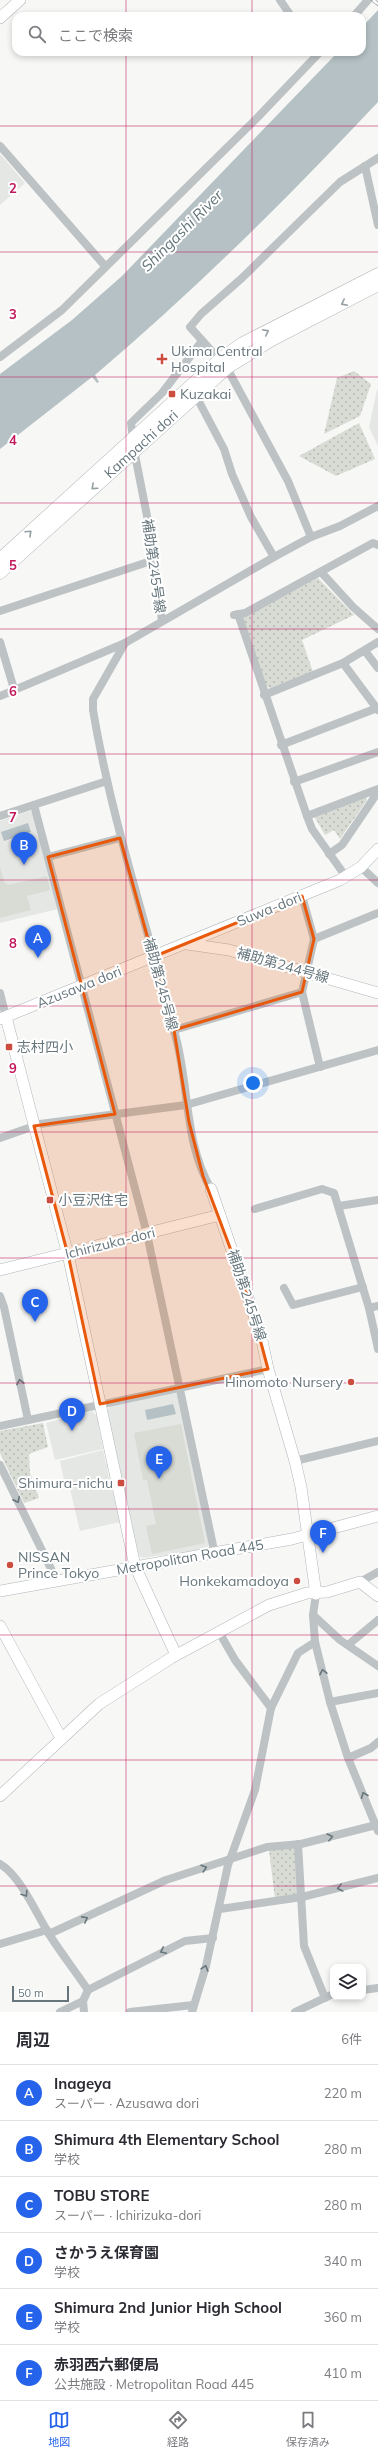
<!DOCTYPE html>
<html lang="ja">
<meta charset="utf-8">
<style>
:root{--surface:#fff;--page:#f7f7f7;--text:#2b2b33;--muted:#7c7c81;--line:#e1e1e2;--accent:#2563eb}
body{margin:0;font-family:Mulish,"Noto Sans JP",sans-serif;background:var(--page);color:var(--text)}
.controls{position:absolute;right:12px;bottom:12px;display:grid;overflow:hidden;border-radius:8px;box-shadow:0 2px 6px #0003}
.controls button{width:36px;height:36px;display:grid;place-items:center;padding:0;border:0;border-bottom:1px solid var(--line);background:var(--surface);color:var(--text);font:20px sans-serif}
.scale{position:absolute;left:12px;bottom:10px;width:57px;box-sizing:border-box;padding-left:4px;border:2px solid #66767c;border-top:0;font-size:11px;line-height:14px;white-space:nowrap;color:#66767c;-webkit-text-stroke:3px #fff;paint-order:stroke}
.you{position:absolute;left:253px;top:1083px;width:14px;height:14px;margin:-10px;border:3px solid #fff;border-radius:50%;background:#1a73e8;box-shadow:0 0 0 6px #1a73e833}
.badge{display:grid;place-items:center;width:26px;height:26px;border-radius:50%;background:var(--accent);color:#fff;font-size:13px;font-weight:700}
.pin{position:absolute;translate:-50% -33px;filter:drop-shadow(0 1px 2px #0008)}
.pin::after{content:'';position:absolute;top:21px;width:14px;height:12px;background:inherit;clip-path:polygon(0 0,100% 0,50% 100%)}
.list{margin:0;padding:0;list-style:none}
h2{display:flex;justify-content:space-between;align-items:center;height:52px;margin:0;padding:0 16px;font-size:17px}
h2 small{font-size:13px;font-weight:400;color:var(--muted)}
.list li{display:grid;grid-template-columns:26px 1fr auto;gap:12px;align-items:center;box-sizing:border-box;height:56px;padding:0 16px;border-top:1px solid var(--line)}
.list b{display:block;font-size:15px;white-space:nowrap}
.list p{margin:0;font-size:13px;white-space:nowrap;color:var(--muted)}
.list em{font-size:13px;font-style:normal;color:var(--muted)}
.icon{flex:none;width:22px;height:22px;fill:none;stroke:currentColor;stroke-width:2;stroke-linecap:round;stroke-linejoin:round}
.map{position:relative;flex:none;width:378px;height:2012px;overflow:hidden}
.search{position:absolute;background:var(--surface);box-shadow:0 2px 6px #0003;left:12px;right:12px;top:12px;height:44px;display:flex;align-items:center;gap:10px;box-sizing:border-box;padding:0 14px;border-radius:12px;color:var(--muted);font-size:15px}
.sheet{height:388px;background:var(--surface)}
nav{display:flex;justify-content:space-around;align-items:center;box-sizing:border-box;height:56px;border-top:1px solid var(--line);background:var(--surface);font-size:11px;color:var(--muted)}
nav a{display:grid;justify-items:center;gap:2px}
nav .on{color:var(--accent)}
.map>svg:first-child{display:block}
</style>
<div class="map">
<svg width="378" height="2012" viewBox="0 0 378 2012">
<defs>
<pattern id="park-dots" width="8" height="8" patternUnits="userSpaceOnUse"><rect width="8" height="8" fill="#d8dcd5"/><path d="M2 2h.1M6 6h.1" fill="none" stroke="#b3b7b2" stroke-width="1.8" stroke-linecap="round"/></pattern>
</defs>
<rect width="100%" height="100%" fill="#f7f7f5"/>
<g fill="#e5e7e5">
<path d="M 0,154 L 25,183 L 0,205 Z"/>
<path d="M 377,390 L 378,390 L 378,446 L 369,427 Z"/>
<path d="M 30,811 L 34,813 L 58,909 L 0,923 L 0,821 Z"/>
<path d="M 175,1393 L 178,1395 L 210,1543 L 206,1549 L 143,1558 L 139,1556 L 119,1466 L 107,1469 L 120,1522 L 80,1531 L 70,1489 L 66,1490 L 60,1461 L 103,1450 L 106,1464 L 118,1462 L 107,1410 L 110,1407 Z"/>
<path d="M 92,1411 L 97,1416 L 103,1449 L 55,1460 L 46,1423 Z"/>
</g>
<g fill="#d8dcd5">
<path d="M 0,867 L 4,882 L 8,885 L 47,876 L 50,890 L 27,896 L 31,910 L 0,918 Z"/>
<path d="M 181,1424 L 205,1543 L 152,1554 L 146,1526 L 156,1524 L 147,1480 L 143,1480 L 134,1433 Z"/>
</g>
<g fill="url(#park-dots)">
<path d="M 354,371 L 371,384 L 360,416 L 324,434 L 337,378 Z"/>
<path d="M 359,423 L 375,459 L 336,476 L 299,456 Z"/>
<path d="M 318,578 L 354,615 L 302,640 L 313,672 L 270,688 L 266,686 L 243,617 Z"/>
<path d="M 365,797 L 367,800 L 340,839 L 334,830 L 325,835 L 314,816 Z"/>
<path d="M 43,1423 L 48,1447 L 29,1454 L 30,1473 L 39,1498 L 24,1503 L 0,1453 L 0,1431 Z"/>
<path d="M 296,1848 L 298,1893 L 296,1896 L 275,1899 L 269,1850 Z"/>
</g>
<g fill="#b5c1c4">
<path d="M 378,10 L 378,102 C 288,198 195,290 95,375 L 99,382 L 97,383 L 92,377 L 0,449 L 0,374 L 72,320 L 122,276 L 338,52 L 362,52 L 362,27 Z"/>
<path d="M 28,823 L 31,832 L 4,841 L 1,832 Z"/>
<path d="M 173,1404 L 176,1414 L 147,1420 L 145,1410 Z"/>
</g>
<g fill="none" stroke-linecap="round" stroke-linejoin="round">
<defs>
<g id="secondary">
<path d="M 0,18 L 20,0"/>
<path d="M 187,944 L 229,950 L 378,993"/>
<path d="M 6,1017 L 69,1259 L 135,1566 L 176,1655"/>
<path d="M 0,1019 L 340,880 L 361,867 L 378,849"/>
<path d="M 211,1189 L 261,1336 L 268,1369 L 295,1461 L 301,1487 L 316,1594"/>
<path d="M 0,1270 L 220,1215"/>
<path d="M 0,1591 L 292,1539 L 378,1516"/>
<path d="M 0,1626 L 61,1738"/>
<path d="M 0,1796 L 99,1704 L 171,1658 L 269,1605 L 307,1593 L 327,1592 L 360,1582 L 378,1596"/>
</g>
<g id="primary">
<path d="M 0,559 L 220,359 L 243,343 L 378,274"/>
<path d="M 0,573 L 227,368 L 270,341 L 378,285"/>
</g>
</defs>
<use href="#secondary" stroke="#b0b6b9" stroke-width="12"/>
<use href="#primary" stroke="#b1b6b8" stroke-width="13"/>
<g stroke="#bdc2c4" stroke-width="8">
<path d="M 280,0 L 291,16"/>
<path d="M 354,16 L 368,0"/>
<path d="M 0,146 L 105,266"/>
<path d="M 365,166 L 378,225"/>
<path d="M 0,357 L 62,310 L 257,118 L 320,52"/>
<path d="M 196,396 L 224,449 L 232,474 L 251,517 L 274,557"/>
<path d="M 311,537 L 288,481 L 227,368 L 190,327 L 201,314 L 242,278 L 340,182 L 378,158"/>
<path d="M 321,572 L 353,607 L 378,629"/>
<path d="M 0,611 L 154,560"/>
<path d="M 238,614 L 307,816 L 312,829 L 346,877"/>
<path d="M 234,615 L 245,613 L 373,543 L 378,545"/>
<path d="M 162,621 L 148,521 L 136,460 L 131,423 L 162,393 L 202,341"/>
<path d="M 0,642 L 14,689"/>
<path d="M 125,643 L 93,699 L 93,710 C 112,823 149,931 177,1042 C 189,1090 185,1144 211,1189"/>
<path d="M 365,651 L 378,668"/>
<path d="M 343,663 L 378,710"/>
<path d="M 264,695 L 343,663 L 378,642"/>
<path d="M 0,696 L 125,643 L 274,557 L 311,537 L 340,526 L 378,506"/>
<path d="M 281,745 L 377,708"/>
<path d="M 294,782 L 378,752"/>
<path d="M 34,805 L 147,1234 L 215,1555"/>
<path d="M 0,816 L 107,781"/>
<path d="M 307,816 L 378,789"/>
<path d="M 329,854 L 342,845 L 378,792"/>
<path d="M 48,857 L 120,838"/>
<path d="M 361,867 L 378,883"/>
<path d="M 302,896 L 314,939 L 302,992 L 320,1067"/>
<path d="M 314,939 L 378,913"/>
<path d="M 0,993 L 6,1017"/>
<path d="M 174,1030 L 302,992"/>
<path d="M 0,1138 L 40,1124 L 186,1105 L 378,1050"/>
<path d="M 339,1206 L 378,1200"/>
<path d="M 255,1209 L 322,1189 L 334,1193 L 369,1308 L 378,1349"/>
<path d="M 284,1288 L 293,1305 L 363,1287"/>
<path d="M 0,1296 L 4,1307 L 28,1420"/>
<path d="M 369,1308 L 378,1306"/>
<path d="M 0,1426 L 268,1369"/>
<path d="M 295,1461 L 378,1441"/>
<path d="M 0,1465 L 57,1581"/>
<path d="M 360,1582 L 378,1572"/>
<path d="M 316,1594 L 313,1615 L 315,1642 L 330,1702 L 348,1758 L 378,1831"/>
<path d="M 313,1615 L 340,1640 L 378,1666"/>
<path d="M 219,1632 L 235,1660 L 271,1708"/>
<path d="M 348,1645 L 378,1620"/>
<path d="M 330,1702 L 378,1693"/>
<path d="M 348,1758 L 371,1748 L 378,1742"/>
<path d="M 298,1844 L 304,1946 L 325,1998"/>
<path d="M 0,1864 C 20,1875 37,1915 49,1934 C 61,1953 75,1971 88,1990 L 83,2001 L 84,2012"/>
<path d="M 220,1909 L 302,1897 L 378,1878"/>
<path d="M 49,1934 L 166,1880 L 267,1847 L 301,1844 L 376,1825"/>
<path d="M 0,1944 L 47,1930"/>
<path d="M 88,1990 L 185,1941 L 213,1938"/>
<path d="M 363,1990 L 378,1988"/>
<path d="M 60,2012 L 83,2001"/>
<path d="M 130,2012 L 193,2005"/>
<path d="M 192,2012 L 206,1966 L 228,1865 L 255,1790 L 271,1708 L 298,1653 L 315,1642"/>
<path d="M 295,2012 L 333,1994"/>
</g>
<use href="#secondary" stroke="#fff" stroke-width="11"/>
<use href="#primary" stroke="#fff" stroke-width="12"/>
<defs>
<path id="rail" d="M 373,0 L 378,4"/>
</defs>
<use href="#rail" stroke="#a0a7aa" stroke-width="4"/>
<use href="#rail" stroke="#fff" stroke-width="2.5" stroke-dasharray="8" stroke-linecap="butt"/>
</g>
<defs><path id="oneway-chevron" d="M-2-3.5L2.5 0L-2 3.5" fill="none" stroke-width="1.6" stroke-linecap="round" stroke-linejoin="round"/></defs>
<g stroke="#949fa3">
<use href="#oneway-chevron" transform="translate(344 303) rotate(153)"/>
<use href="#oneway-chevron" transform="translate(266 332) rotate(-26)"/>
<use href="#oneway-chevron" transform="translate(94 487) rotate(138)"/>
<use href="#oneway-chevron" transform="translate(29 533) rotate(-43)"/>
</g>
<g stroke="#66767c">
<use href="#oneway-chevron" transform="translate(20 1382) rotate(-102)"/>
<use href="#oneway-chevron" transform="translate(17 1500) rotate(64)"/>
<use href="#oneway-chevron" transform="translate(323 1672) rotate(-102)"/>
<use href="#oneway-chevron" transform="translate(364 1795) rotate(-112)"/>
<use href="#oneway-chevron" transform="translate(330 1837) rotate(-14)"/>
<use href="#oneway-chevron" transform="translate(204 1868) rotate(-17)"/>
<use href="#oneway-chevron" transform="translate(340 1888) rotate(166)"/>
<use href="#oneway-chevron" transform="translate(25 1894) rotate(57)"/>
<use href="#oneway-chevron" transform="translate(85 1919) rotate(-28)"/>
<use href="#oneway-chevron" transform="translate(163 1951) rotate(155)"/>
<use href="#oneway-chevron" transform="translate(205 1968) rotate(-73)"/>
</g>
<path fill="#e8590c" fill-opacity="0.2" stroke="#e8590c" stroke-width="3" stroke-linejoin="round" d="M 120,838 L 153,957 L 302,896 L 314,939 L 302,992 L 174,1030 L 189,1122 L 203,1176 L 249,1298 L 268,1369 L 100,1404 L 69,1259 L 34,1126 L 115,1114 L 48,857 Z"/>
<path fill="none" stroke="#c2185b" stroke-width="1" stroke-opacity="0.55" d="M 126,0 L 126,16M 252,0 L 252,16M 126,52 L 126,2012M 252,52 L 252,2012M 0,126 L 378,126M 0,252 L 378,252M 0,377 L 378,377M 0,503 L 378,503M 0,629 L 378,629M 0,754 L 378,754M 0,880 L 378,880M 0,1006 L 378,1006M 0,1132 L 378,1132M 0,1258 L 378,1258M 0,1383 L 378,1383M 0,1509 L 378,1509M 0,1635 L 378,1635M 0,1760 L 378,1760M 0,1886 L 378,1886"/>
<g fill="#cc4d40" stroke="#fff" stroke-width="1.5">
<path d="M160 353h4v4h4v4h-4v4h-4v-4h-4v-4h4z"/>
<rect x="168" y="390" width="8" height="8" rx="2"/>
<rect x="5" y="1043" width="8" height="8" rx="2"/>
<rect x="46" y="1196" width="8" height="8" rx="2"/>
<circle cx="351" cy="1382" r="4"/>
<rect x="117" y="1479" width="8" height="8" rx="2"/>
<circle cx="10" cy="1565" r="4"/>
<circle cx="297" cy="1581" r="4"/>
</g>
<g text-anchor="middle" stroke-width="4" stroke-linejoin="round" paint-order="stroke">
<g font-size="14" fill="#66767c" stroke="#fff" text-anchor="start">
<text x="171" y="356">Ukima Central<tspan x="171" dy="16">Hospital</tspan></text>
<text x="180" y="399">Kuzakai</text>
<text x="17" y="1052">志村四小</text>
<text x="58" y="1205">小豆沢住宅</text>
<text x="343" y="1387" text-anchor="end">Hinomoto Nursery</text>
<text x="113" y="1488" text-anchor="end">Shimura-nichu</text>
<text x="18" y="1562">NISSAN<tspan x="18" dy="16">Prince Tokyo</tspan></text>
<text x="289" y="1586" text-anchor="end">Honkekamadoya</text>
</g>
<g font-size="14" fill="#66767c" stroke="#fff">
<text transform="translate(141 444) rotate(-42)" y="5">Kampachi dori</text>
<text transform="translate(154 566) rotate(82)" y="5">補助第245号線</text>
<text transform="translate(269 909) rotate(-22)" y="5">Suwa-dori</text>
<text transform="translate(283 965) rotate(16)" y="5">補助第244号線</text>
<text transform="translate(161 984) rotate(75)" y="5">補助第245号線</text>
<text transform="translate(79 987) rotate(-22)" y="5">Azusawa dori</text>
<text transform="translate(110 1243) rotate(-14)" y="5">Ichirizuka-dori</text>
<text transform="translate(247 1295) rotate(72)" y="5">補助第245号線</text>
<text transform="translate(190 1557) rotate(-10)" y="5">Metropolitan Road 445</text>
</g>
<g font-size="15" font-style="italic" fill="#617477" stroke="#fff">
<text transform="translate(182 231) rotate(-45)" y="5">Shingashi River</text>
</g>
</g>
<g font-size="13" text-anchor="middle" font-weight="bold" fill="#c2185b" stroke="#fff" stroke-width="4" stroke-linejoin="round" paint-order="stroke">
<text x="13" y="193">2</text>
<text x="13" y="319">3</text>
<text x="13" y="445">4</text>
<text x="13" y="570">5</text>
<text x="13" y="696">6</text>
<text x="13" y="822">7</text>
<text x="13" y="948">8</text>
<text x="13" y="1073">9</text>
</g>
</svg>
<div class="controls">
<button><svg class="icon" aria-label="layers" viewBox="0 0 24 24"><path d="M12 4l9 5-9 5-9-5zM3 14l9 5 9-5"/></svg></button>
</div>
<div class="scale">50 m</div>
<div class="you"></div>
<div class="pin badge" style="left:38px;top:958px">A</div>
<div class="pin badge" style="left:24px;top:865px">B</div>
<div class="pin badge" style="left:35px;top:1322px">C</div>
<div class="pin badge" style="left:72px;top:1431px">D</div>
<div class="pin badge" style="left:159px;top:1479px">E</div>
<div class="pin badge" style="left:323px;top:1553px">F</div>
<div class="search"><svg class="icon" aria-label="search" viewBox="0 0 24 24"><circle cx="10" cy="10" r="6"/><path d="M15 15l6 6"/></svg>ここで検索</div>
</div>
<section class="sheet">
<h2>周辺<small>6件</small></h2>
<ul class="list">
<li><span class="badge">A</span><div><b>Inageya</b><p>スーパー · Azusawa dori</p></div><em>220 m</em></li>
<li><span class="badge">B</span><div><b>Shimura 4th Elementary School</b><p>学校</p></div><em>280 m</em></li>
<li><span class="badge">C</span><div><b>TOBU STORE</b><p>スーパー · Ichirizuka-dori</p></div><em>280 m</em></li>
<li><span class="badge">D</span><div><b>さかうえ保育園</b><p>学校</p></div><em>340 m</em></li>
<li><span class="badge">E</span><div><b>Shimura 2nd Junior High School</b><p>学校</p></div><em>360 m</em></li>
<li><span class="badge">F</span><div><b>赤羽西六郵便局</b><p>公共施設 · Metropolitan Road 445</p></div><em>410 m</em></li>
</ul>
</section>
<nav>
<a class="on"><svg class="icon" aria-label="map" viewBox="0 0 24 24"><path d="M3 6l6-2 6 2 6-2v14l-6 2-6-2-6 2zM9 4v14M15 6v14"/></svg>地図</a>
<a><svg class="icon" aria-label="directions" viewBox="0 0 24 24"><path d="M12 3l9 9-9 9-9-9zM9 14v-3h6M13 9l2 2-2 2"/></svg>経路</a>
<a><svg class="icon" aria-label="saved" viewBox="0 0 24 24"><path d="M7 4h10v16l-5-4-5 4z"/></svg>保存済み</a>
</nav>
